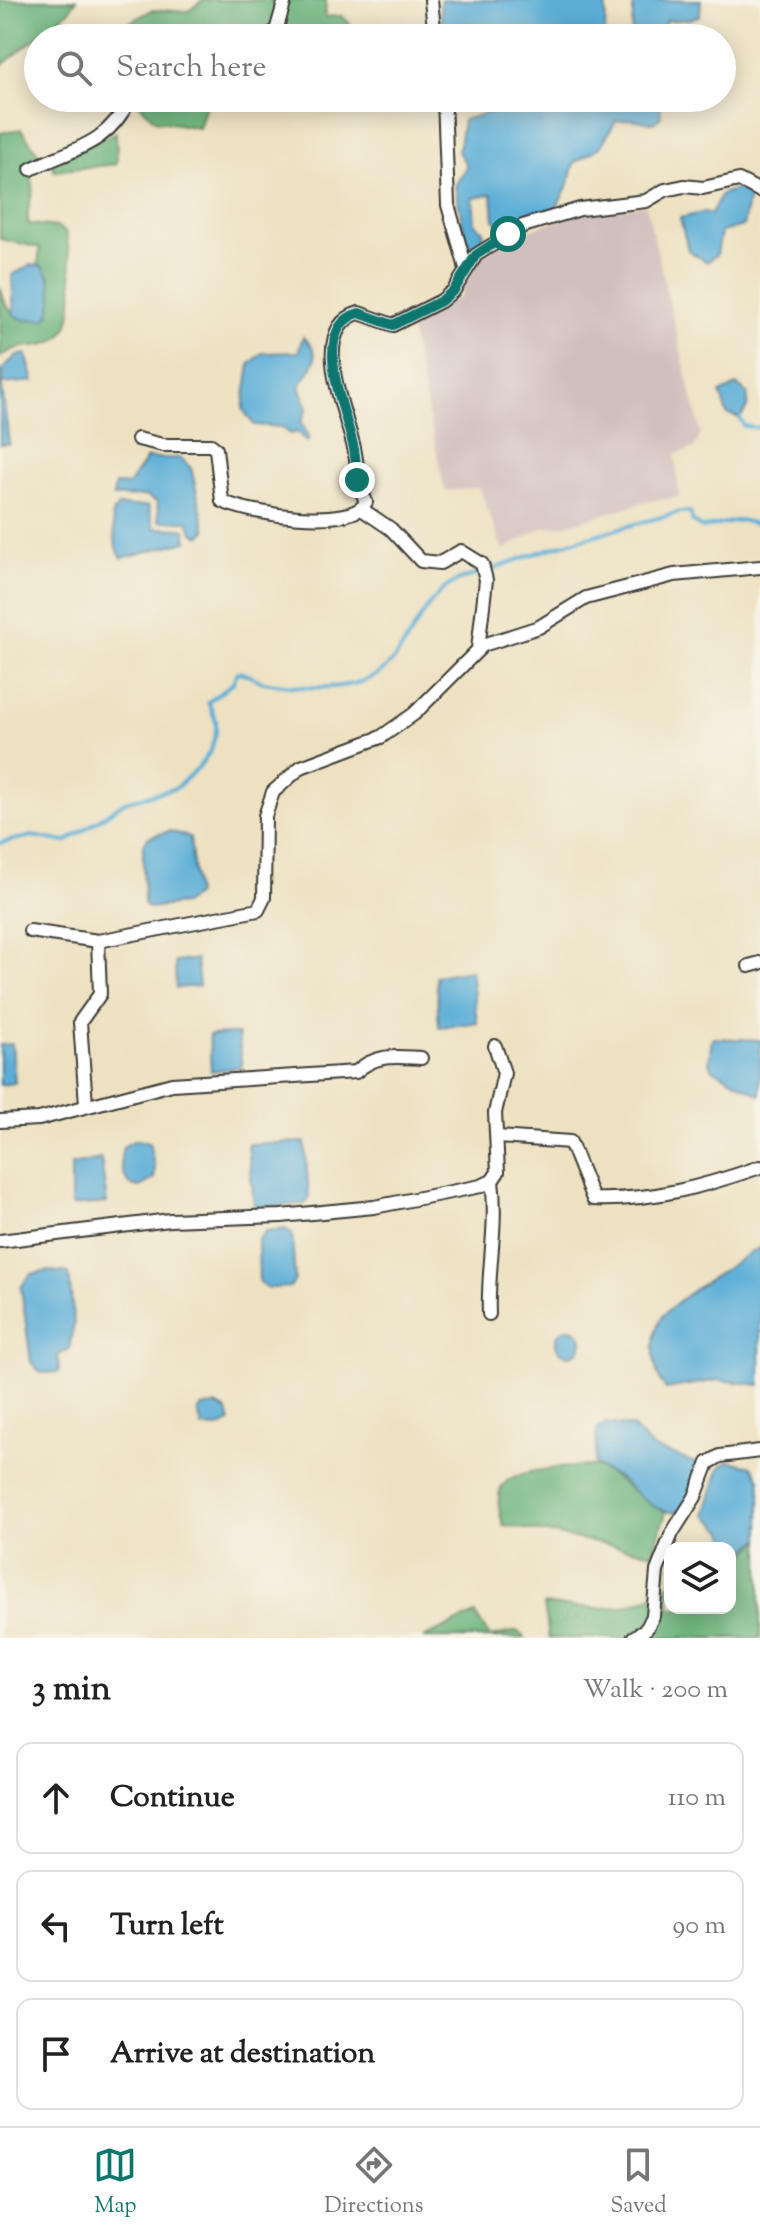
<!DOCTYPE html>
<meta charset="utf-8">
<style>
:root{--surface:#fff;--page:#f2f2f2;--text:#222;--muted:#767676;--line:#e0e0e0;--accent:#0f766e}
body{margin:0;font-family:"Sorts Mill Goudy",serif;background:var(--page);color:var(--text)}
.controls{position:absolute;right:24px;bottom:24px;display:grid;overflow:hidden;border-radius:16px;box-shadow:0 4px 20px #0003}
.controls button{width:72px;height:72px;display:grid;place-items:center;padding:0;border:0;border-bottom:2px solid var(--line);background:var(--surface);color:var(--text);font:40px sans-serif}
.stop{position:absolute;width:24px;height:24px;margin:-18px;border:6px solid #0f766e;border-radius:50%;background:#fff}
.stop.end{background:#0f766e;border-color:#fff;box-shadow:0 2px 8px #0008}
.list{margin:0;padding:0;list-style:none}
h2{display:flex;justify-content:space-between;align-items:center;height:104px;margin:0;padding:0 32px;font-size:34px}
h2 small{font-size:26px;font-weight:400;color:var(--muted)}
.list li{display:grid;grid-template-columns:52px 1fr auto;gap:24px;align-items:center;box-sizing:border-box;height:112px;margin:0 16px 16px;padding:0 16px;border:2px solid var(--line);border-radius:16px}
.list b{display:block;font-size:30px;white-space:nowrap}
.list em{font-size:26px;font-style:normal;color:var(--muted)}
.icon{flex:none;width:44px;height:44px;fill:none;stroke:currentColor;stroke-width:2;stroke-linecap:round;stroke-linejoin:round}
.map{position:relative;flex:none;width:760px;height:1638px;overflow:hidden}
.search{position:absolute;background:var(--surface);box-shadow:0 4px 20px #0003;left:24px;right:24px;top:24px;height:88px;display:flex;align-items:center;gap:20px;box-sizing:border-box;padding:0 28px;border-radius:44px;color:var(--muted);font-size:30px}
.sheet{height:488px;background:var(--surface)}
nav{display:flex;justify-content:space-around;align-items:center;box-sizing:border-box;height:112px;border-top:2px solid var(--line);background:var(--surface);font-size:22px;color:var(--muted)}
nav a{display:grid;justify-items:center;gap:4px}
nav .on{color:var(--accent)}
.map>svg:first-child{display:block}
</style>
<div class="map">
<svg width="760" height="1638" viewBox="0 0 760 1638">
<rect width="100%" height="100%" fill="#f7f3e8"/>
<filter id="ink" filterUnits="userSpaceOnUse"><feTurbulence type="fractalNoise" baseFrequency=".0125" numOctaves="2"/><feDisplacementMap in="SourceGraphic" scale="16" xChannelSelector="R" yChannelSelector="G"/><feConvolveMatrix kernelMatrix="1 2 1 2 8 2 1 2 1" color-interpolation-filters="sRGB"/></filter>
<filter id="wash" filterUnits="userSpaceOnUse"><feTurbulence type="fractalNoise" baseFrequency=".006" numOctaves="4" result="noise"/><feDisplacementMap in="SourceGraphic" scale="32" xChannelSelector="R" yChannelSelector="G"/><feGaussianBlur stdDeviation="1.8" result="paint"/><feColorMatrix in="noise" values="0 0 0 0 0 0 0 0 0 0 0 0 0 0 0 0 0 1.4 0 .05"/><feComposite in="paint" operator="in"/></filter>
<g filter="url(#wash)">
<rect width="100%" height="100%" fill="#ede1c1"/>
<path fill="#d1bfbe" d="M 646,205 L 701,434 L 694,448 L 675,454 L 679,497 L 644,502 L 563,526 L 544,527 L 503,550 L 479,488 L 445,491 L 409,323 L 460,297 L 475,260 L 525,231 L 579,214 Z"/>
<g fill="#6bb37a" stroke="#44684b" stroke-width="2">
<path d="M 0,0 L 76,0 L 69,11 L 0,67 Z"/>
<path d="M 203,0 L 326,0 L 325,17 L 342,16 L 350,24 L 351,38 L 120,38 L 122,27 L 152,10 L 188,11 Z"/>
<path d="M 133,98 L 232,98 L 207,102 L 199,128 L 155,120 Z"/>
<path d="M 21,129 L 41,157 L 31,162 C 26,173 34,179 33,189 C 31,204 25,208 29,224 L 58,227 L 66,233 C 70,259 83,327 54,341 C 34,351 24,340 1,357 L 0,287 L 6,305 L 18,318 L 50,315 L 50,276 L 38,265 L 40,248 L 0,239 L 0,133 Z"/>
<path d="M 116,132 L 117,164 L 54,171 L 52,163 Z"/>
<path d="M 592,1466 C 621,1475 638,1501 666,1512 L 653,1553 L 503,1525 C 500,1514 496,1500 501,1488 C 510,1468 572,1467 592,1466 Z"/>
<path d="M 760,1539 L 760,1638 L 549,1638 L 544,1605 C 595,1607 626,1617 670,1584 L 670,1608 L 730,1608 L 730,1553 L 736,1557 L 749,1551 Z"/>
<path d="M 475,1614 L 490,1637 L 517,1631 L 525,1638 L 423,1638 Z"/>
</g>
<g fill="#5caed7" stroke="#3c657a" stroke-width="2">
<path d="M 440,0 L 606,0 L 605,35 L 443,38 Z"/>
<path d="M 701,0 L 700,15 L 691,19 L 665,21 L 662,38 L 631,38 L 634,1 Z"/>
<path d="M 571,98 L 660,98 L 661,117 L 653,123 L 631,119 L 616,121 L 600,147 L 574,163 L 568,185 L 555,211 L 499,224 L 494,220 L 492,194 L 473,198 L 475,223 L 484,232 L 481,247 L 471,250 L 467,246 L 455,186 L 467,165 L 458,152 L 463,120 L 524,102 C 550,109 546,125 571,98 Z"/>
<path d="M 740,188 L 749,196 L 743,226 L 721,232 L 717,254 L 707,262 L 688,250 L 680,218 L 705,212 L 711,214 L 721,194 Z"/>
<path d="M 31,265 L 42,266 C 53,277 56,307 46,319 L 24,320 L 14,315 L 12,275 Z"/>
<path d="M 303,337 C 326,356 311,368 300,385 L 307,409 L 301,422 L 309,438 L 307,442 L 297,432 L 290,434 L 282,427 L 254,425 L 243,409 L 250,364 L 262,353 L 298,352 Z"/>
<path d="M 26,354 L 34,381 L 4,384 L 3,369 L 16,356 Z"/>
<path d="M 0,369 L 9,444 L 0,444 Z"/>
<path d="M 737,385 L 748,394 L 747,408 L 740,418 L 727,414 L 720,393 Z"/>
<path d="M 147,458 L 181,458 L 191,468 L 206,531 L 200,536 L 193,533 L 188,521 L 159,521 L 157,502 L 146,496 L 113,497 L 115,484 L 128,485 Z"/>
<path d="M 118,506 L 148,506 L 154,528 L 185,529 L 187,541 L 122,558 L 116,548 L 112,514 Z"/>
<path d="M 170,831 L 190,837 L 196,895 L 183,904 L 148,908 L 144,904 L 143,844 L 149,837 Z"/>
<path d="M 196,959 L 199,986 L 176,988 L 175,962 Z"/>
<path d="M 471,970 L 477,1023 L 439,1027 L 436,976 Z"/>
<path d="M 238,1034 L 242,1067 L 211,1071 L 209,1035 Z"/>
<path d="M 712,1038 L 760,1040 L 760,1095 L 713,1069 L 709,1062 Z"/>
<path d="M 12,1044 L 15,1083 L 0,1085 L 0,1045 Z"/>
<path d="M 135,1140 L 149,1143 L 155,1168 L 154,1179 L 140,1187 L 130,1185 C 122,1174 119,1161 123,1147 Z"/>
<path d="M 305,1142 L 309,1199 L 305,1204 L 254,1207 L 248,1144 Z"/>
<path d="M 101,1159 L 107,1203 L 71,1206 L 71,1165 Z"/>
<path d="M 286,1229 L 292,1234 L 295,1280 L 290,1287 L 268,1288 L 259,1282 L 258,1240 L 266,1231 Z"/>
<path d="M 760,1247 L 760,1385 L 719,1380 L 666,1389 C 652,1373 649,1336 662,1317 C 673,1301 740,1259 760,1247 Z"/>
<path d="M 50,1271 L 69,1273 L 74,1324 L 69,1349 L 58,1356 L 59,1372 L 41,1373 L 31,1362 L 21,1287 L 31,1274 Z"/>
<circle cx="569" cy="1342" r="13"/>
<path d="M 216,1405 L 227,1411 L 230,1422 L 219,1428 L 202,1427 L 198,1412 L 202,1407 Z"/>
<path d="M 606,1423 L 632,1427 L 652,1447 L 701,1465 L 703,1470 L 682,1512 C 653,1516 638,1492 617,1477 C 609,1472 601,1470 595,1464 L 597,1430 Z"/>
<path d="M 729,1461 L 752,1466 L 760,1479 L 760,1539 L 739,1556 L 731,1553 L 725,1532 L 705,1514 L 720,1467 Z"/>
</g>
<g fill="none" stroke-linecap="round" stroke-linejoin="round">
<g stroke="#5caed7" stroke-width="4">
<path d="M 740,418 L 744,426 L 760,428"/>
<path d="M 0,843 L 32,836 L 66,842 L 125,802 L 176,788 L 199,767 L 211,750 L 216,733 L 216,721 L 208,702 L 233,683 L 237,672 C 247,672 253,679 264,682 C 296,688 329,691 360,682 C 405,670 411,617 443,590 C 458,577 482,574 499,567 C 558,543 619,529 680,512 L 690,512 L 693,522 L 703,528 L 740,520 L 760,525"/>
</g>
</g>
</g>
<g filter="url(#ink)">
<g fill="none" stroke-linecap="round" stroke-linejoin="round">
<defs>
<g id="minor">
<path d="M 431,0 L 435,38"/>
<path d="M 274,38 L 285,0"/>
<path d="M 444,98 L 448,205 L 466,268"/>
<path d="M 31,169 C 75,148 108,145 130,98"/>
<path d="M 138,439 L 163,445 L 211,445 L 216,449 L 222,501 C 247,514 353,530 366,502 C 357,483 358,467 354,448 C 347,415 307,328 359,313 L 393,325 L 441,301 L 454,290 L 476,255 L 523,226 L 580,209 L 646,201 L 665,190 L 684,186 L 703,188 L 739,180 L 760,191"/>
<path d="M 363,510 L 391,529 L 421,561 L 440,563 L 461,551 L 482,564 L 486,580 L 478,649"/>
<path d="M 30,931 L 98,941 L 258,910 L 264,898 L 265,816 L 273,792 L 301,767 L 381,737 L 414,714 L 483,645 L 539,627 L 586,598 L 674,575 L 760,567"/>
<path d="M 749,966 L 760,963"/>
<path d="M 86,1104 L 80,1022 L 100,994 L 98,941"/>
<path d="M 0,1121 L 39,1119 L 172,1084 L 356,1072 C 376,1053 396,1057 421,1058"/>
<path d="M 498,1137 L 570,1142 L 593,1199 C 652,1201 705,1186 760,1167"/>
<path d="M 0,1241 L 170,1220 L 281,1216 L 374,1207 L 481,1186 L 492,1181 L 498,1172 L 495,1113 L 504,1073 L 495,1046"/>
<path d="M 489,1314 C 487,1269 498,1226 492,1181"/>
<path d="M 633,1638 L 647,1628 L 653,1616 L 657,1571 L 672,1533 L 695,1497 L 708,1463 L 720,1456 L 760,1451"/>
</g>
</defs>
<use href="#minor" stroke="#3b3a35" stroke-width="16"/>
<use href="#minor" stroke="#fff" stroke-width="12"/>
</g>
</g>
<g fill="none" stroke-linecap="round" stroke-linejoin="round" filter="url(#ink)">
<path stroke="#0f766e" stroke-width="10" d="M 357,480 C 356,470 356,459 354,449 C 348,416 307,328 359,313 L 393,325 L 441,301 L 454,290 L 476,255 L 508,234"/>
</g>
</svg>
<div class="controls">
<button><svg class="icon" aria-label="layers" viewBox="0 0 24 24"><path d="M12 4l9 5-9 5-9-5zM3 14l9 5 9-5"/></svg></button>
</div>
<div class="stop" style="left:508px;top:234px"></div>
<div class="stop end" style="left:357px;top:480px"></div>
<div class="search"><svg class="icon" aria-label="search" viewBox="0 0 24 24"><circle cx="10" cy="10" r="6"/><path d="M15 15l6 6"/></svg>Search here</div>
</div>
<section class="sheet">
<h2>3 min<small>Walk · 200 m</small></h2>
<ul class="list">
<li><svg class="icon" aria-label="ahead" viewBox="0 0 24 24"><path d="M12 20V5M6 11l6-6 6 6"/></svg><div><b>Continue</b></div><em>110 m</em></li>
<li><svg class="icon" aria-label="left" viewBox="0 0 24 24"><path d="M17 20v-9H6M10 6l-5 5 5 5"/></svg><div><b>Turn left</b></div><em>90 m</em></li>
<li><svg class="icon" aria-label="arrive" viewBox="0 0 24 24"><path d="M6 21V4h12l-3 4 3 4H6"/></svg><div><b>Arrive at destination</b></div></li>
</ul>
</section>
<nav>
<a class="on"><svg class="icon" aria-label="map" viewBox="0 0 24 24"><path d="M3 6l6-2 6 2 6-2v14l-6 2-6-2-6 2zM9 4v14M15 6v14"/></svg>Map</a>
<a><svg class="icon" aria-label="directions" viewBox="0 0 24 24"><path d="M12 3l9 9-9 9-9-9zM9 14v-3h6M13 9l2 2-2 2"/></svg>Directions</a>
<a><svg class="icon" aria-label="saved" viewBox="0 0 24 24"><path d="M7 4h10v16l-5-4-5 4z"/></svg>Saved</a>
</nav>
